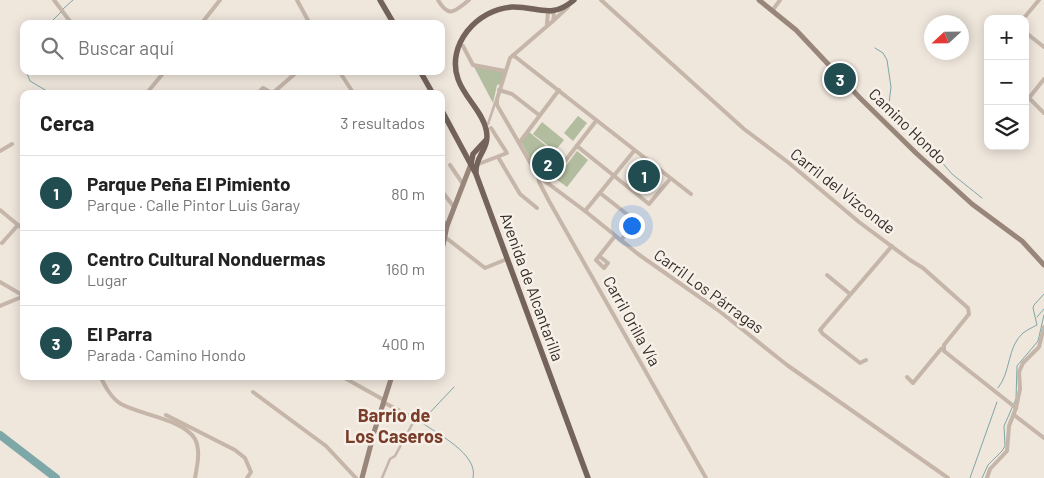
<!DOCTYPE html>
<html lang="es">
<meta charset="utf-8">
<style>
:root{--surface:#fff;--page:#f2f2f2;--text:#222;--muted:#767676;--line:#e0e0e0;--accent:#224d50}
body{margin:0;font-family:Barlow,sans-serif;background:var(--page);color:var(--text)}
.controls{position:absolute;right:15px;top:15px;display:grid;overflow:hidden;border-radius:10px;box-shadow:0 2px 12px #0003}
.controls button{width:45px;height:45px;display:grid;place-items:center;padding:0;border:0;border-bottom:1px solid var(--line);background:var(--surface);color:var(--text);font:25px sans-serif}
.compass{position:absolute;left:924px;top:15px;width:45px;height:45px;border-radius:50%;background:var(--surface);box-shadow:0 2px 12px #0003;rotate:248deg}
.you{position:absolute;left:631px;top:225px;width:18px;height:18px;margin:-12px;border:4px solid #fff;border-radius:50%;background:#1a73e8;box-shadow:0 0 0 8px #1a73e833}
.badge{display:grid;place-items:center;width:32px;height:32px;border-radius:50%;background:var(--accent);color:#fff;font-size:16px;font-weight:700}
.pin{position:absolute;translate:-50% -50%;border:2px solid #fff;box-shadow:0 1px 5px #0006}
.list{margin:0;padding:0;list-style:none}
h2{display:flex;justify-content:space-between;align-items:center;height:65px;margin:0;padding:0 20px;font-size:21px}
h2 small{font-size:16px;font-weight:400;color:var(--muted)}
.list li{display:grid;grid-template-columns:32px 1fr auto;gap:15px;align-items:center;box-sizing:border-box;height:75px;padding:0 20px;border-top:1px solid var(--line)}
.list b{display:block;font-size:19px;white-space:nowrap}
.list p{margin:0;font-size:16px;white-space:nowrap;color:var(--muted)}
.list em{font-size:16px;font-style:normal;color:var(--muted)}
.icon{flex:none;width:28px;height:28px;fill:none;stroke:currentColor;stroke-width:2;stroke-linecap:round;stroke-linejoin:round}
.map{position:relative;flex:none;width:1044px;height:478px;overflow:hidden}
.search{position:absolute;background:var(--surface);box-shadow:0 2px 12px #0003;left:20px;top:20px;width:425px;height:55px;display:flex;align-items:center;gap:12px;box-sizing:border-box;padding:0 18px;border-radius:10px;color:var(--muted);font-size:19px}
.panel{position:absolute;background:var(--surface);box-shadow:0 2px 12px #0003;left:20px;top:90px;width:425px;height:290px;border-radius:10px}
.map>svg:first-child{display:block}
</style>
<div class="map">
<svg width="1044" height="478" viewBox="0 0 1044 478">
<rect width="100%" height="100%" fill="#efe6dc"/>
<g fill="#b2bc9e">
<path d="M 473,65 L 505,71 L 501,84 L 497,85 L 493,103 Z"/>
<path d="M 578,116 L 587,123 L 573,141 L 564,133 Z"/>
<path d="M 542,122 L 564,140 L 555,151 L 533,134 Z"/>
<path d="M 529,132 L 550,149 L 535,167 L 521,142 Z"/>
<path d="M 577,151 L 588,160 L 567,187 L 556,179 Z"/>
<path d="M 646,162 L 657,170 L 641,189 L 631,182 Z"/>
</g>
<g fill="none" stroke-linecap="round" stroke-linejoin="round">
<g stroke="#7ea7a8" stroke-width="1">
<path d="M 63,9 L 73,0"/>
<path d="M 49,24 L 61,12"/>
<path d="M 875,48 L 883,53 L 887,60 L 891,87 L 889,103 L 894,115 L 913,130 L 921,145 L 933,152 L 952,174 L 982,198"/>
<path d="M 26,71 L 30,81 L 52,94"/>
<path d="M 1037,317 L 1044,309"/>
<path d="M 454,387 L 421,422 C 437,434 479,454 473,478"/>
<path d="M 998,388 C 1011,372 1007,347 1023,333 C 1027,330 1033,327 1037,325 L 1033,308 L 1034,305 L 1044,294"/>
<path d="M 970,478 L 997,402"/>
<path d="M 982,478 L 988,465 L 1002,451 L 1005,446 L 1004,426 L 1016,399 L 1017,366 L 1038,341 L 1044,315"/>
</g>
<path stroke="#7ea7a8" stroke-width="8" d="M 0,435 L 56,478"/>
<g stroke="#c5b6a9" stroke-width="2.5">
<path d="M 488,124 L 496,100"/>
<path d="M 382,478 L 390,459 L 395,456 L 415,419"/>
</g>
<g stroke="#c5b6a9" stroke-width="4">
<path d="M 54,0 L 72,24"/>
<path d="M 297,0 L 310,24"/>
<path d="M 438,0 C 449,19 455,11 469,0"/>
<path d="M 601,0 L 744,129 L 789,163 L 859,222 L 910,260 L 923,268 L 968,308 L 969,314 L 944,345 L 944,351 L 1016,408"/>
<path d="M 552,11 L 554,15 L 553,21 L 510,58 L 497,99 L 497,105 L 538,176 L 585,211 L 638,254 L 718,310 L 787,365 L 948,478"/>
<path d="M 772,11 L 780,0"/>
<path d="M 1023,19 L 1039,0"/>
<path d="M 553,21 L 568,7"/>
<path d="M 201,24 L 220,0"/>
<path d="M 547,24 L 548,11"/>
<path d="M 1025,32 L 1044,47"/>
<path d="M 463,46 L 473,65 L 505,71"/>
<path d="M 513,55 L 691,194"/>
<path d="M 339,71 L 354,94"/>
<path d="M 1044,79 L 1029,98 L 1044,113"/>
<path d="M 499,90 L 512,94 L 539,115"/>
<path d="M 146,94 L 165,71"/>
<path d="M 257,94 L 263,88 L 270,92 L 274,92 L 298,71"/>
<path d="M 519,143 L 559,90"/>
<path d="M 577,146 L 649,204 L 670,179"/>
<path d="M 0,151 L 12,144"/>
<path d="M 498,157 L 520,194 L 537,208"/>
<path d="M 450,165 L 463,184"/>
<path d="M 476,165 L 507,153 L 491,128"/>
<path d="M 538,176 L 539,182 L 549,201 L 706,478"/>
<path d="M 548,183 L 596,121"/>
<path d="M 441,190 L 454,207"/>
<path d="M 600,193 L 637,222 L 621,240"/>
<path d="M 0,210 L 24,230"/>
<path d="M 585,211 L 634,151"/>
<path d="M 441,218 L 447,226"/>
<path d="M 445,237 L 485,268 L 507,259"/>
<path d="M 2,243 L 18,225"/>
<path d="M 599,256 L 608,263 L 604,268 L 596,260 L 615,236"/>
<path d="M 827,275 L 850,294"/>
<path d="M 0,282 L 24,296"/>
<path d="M 0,306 L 24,296"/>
<path d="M 866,360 L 860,363 L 823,334 L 820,330 L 892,246"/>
<path d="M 100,376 C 105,386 111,398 121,404 C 141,415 183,419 195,439 C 201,451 197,466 195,478"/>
<path d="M 341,376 L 384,400"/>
<path d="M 907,377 L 913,383 L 941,349 L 943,348"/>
<path d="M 253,392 L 326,446 L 356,478"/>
<path d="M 383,402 L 415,419"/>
<path d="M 166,415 L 235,450 L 245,458 L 251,472 L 247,478"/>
<path d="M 1014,415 L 1044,438"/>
<path d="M 987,478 L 990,469 L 1007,451 L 1009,426 L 1016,408 L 1020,389 L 1019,372 L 1023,363 L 1039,347 L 1044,327"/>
</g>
<g stroke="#99867b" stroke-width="5">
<path d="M 759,0 L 796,30 L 860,98 L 916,153 L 972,204 L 1022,241 L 1044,265"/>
<path d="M 441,255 L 447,226 L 471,164"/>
<path d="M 362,478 L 375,429 L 392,376"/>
</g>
<g stroke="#74635b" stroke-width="5.5">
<path d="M 380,0 L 394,24"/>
<path d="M 420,71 L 433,94"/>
<path d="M 441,109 L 476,174 L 588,478"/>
<path d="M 471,164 L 473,154 L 485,141"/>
<path d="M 476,172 C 475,156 491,148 486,129 C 482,111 464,97 458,79 C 446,45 477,9 512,7 C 537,6 551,20 574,0"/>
</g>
</g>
<g text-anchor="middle" stroke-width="5" stroke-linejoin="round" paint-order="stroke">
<g font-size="16" fill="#332c28" stroke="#f7f0e8">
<text transform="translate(908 126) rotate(44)" y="6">Camino Hondo</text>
<text transform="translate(843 191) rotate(38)" y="6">Carril del Vizconde</text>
<text transform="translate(532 287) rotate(70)" y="6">Avenida de Alcantarilla</text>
<text transform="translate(709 291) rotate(36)" y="6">Carril Los Párragas</text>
<text transform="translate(632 321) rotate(61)" y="6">Carril Orilla Vía</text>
</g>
<g font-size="18" font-weight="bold" fill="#793d2a" stroke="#f7f0e8">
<text x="394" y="422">Barrio de<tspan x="394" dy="21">Los Caseros</tspan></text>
</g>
</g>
</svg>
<div class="controls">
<button>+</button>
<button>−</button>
<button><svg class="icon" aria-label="layers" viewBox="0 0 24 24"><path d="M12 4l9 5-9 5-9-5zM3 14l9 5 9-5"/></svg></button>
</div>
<svg class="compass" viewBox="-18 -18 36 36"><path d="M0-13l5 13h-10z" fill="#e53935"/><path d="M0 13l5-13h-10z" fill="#767676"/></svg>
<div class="you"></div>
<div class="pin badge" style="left:644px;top:176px">1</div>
<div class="pin badge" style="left:548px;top:164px">2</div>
<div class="pin badge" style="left:840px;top:79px">3</div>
<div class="search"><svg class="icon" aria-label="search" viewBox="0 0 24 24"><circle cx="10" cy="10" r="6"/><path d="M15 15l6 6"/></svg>Buscar aquí</div>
<section class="panel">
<h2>Cerca<small>3 resultados</small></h2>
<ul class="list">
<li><span class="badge">1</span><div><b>Parque Peña El Pimiento</b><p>Parque · Calle Pintor Luis Garay</p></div><em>80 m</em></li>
<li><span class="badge">2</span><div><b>Centro Cultural Nonduermas</b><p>Lugar</p></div><em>160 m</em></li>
<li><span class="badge">3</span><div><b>El Parra</b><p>Parada · Camino Hondo</p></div><em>400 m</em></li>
</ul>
</section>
</div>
